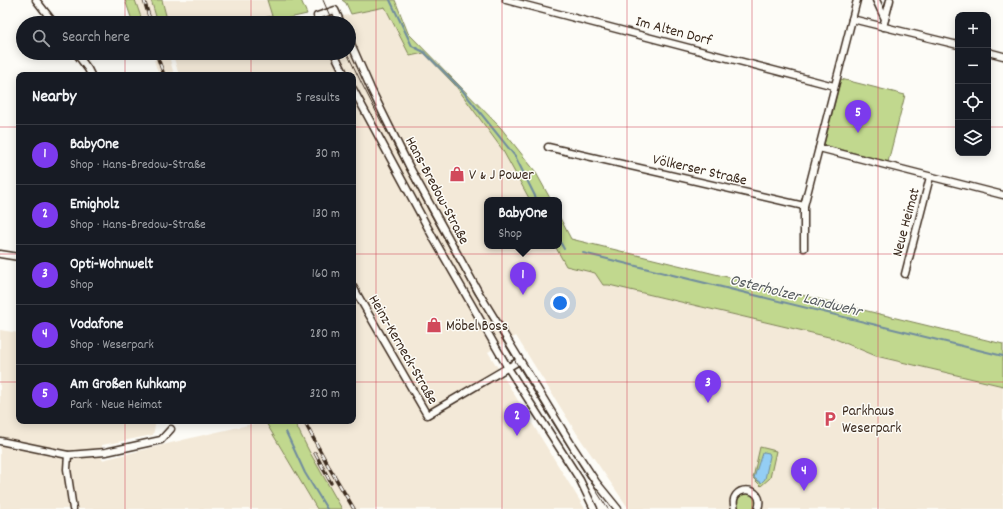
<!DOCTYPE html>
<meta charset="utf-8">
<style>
:root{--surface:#171b24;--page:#242831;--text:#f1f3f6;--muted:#9ea1a6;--line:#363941;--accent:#7c3aed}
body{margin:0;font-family:Dekko,sans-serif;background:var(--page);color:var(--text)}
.controls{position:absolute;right:12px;top:12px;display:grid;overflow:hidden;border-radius:8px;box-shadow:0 2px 10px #0003}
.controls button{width:36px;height:36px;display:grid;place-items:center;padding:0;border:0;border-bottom:1px solid var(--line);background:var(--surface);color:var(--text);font:20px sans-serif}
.you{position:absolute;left:560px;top:303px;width:14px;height:14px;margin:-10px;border:3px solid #fff;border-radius:50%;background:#1a73e8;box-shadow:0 0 0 6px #1a73e833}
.badge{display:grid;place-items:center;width:26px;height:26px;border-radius:50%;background:var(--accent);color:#fff;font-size:13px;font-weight:700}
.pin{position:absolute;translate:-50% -33px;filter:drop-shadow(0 1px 2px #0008)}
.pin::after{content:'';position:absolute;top:21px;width:14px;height:12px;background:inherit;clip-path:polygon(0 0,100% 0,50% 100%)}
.popup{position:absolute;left:484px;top:197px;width:78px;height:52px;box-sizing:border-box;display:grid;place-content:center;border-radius:8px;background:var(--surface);filter:drop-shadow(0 1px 3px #0005);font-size:13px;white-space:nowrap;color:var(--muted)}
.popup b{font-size:15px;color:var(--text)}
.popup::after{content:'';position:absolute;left:50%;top:100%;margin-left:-8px;border:8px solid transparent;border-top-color:var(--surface)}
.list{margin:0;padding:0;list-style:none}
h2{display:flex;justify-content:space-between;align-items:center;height:52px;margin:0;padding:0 16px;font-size:17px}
h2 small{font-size:13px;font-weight:400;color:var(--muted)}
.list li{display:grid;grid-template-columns:26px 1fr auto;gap:12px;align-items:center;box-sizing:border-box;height:60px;padding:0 16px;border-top:1px solid var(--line)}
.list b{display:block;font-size:15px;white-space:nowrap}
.list p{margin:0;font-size:13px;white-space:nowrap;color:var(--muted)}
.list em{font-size:13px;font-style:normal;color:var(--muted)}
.icon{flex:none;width:22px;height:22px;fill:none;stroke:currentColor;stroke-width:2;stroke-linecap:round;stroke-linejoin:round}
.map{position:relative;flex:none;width:1003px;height:509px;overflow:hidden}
.search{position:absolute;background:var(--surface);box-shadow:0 2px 10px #0003;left:16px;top:16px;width:340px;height:44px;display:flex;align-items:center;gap:10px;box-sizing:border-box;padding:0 14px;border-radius:22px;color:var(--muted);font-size:15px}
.panel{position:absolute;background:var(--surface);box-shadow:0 2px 10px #0003;left:16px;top:72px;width:340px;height:352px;border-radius:8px}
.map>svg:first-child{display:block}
</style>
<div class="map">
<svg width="1003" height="509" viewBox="0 0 1003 509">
<rect width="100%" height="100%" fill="#fdfcf7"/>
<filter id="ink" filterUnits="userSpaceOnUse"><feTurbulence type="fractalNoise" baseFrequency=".025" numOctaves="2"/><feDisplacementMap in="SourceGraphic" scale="8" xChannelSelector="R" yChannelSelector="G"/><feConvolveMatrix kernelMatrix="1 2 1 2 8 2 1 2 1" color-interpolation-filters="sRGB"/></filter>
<g filter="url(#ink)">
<g fill="#f3e9d8">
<path d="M 135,0 L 151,0 L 158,23 L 143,23 Z"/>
<path d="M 162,0 L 267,0 L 272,16 L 240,23 L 168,23 Z"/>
<path d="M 385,7 L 410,56 L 424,53 L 455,85 L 502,149 L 530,200 L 487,200 L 487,246 L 555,246 L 566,266 L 595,273 L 603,285 L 609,285 L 833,338 L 876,356 L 1003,386 L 1003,509 L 629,509 L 579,437 L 516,336 L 488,352 L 585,509 L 342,509 L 309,451 L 294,421 L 353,421 L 353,75 L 179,75 L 173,55 L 184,53 L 349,53 L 349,23 L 311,23 Z"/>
<path d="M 169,56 L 174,75 L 159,75 L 154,60 Z"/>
<path d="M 0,330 L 19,333 L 19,421 L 156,421 L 153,435 L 102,445 L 102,460 L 195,437 L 265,421 L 317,509 L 0,509 Z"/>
</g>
<g fill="#c1d88e" stroke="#7e8156">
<path d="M 125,0 L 135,0 L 143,23 L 133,23 Z"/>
<path d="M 151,0 L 162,0 L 168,23 L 158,23 Z"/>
<path d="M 267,0 L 301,0 L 307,14 L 267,23 L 240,23 L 272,16 Z"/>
<path d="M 342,0 L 395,0 L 408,33 L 501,128 L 535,171 L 551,200 L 530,200 L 502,149 L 455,85 L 424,53 L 410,56 L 385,7 L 351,14 L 346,3 Z"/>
<path d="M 841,79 L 905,95 L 888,162 L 824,145 Z"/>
<path d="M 559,216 L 571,239 L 1003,344 L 1003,386 L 876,356 L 833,338 L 609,285 L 603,285 L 595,273 L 566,266 L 555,246 L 559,246 Z"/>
<path d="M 265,421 L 294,421 L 309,451 L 342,509 L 317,509 Z"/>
<path d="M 760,447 L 776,451 L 770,478 L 761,486 L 753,478 Z"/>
<path d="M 748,493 C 755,496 758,502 754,509 L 739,509 C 735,501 739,494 748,493 Z"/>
</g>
<path fill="#94cef4" stroke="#708c9e" d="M 764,452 L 769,453 L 770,456 L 765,479 L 761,483 L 754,478 L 762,453 Z"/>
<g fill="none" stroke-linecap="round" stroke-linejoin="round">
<g stroke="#708c9e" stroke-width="2">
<path d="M 390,0 L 412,46 L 424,52 L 462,90 L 515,156 L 537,200"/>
<path d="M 559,240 L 564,249"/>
<path d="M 583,253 L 1003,356"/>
<path d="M 286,432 L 305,473 L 327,509"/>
</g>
<defs>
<g id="minor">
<path d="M 36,0 L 54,23"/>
<path d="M 506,0 L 834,86"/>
<path d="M 876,0 L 885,19"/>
<path d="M 852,19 L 958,45"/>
<path d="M 320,23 L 317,16 L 335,10 L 341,23"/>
<path d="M 883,27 L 890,0"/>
<path d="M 349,39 L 371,89 L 409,166 L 479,293 L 573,447 L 596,482 L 618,509"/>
<path d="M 988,52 L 1003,56"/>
<path d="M 76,53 L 88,69 L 91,75"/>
<path d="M 334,53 L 345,75"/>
<path d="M 353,89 L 435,241 L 508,368 L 580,480 L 594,509"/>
<path d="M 548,147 L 804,206"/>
<path d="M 819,148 L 1003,195"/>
<path d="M 804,248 L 804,206 L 857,0"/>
<path d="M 0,254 L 19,257"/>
<path d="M 905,274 L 930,177"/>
<path d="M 353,287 L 427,415 L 519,361"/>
<path d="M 0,441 L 68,455 L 106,452 L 161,440 L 171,429"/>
<path d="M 68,455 L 67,469 L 73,509"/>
<path d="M 735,509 C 726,484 767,484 758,509"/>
</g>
</defs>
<use href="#minor" stroke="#3b2a1e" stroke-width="9"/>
<use href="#minor" stroke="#fdfcf7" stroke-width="6"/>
<g stroke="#3b2a1e" stroke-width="1">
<path d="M 323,0 L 333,23"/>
<path d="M 347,53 C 366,94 388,134 409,174 C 470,289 537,400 608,509"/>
</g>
<defs>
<g id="rail">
<path d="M 144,0 L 151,23"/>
<path d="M 156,53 L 164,75"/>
<path d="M 304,421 L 329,467 L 354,509"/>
<path d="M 315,453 L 331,483"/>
</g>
</defs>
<use href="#rail" stroke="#3b2a1e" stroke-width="3.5"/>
<use href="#rail" stroke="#fdfcf7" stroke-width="2" stroke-dasharray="6" stroke-linecap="butt"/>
</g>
</g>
<path fill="none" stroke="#d1495b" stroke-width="1" stroke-opacity="0.55" d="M 125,0 L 125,23M 251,0 L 251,23M 376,0 L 376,509M 502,0 L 502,509M 627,0 L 627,509M 752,0 L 752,509M 878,0 L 878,509M 125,53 L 125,75M 251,53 L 251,75M 0,127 L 19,127M 353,127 L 958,127M 988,127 L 1003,127M 0,254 L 19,254M 353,254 L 1003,254M 0,382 L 19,382M 353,382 L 1003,382M 125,421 L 125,509M 251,421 L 251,509"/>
<defs>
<symbol id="shop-bare" viewBox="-9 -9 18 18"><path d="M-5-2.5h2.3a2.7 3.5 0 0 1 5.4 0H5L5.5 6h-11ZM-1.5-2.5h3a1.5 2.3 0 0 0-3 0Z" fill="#d1495b" stroke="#fdfcf7" stroke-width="2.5" paint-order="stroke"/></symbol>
<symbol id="parking-bare" viewBox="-9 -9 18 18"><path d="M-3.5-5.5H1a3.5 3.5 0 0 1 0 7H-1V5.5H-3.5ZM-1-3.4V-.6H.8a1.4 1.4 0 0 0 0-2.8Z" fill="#d1495b" stroke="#fdfcf7" stroke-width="2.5" paint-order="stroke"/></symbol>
</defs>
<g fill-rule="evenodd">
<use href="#shop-bare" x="446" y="163" width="22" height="22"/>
<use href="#shop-bare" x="423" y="314" width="22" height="22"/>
<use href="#parking-bare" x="819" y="408" width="22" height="22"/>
</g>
<g text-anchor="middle" stroke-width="3" stroke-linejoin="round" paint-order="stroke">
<g font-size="15" fill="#3b2a1e" stroke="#fdfcf7">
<text transform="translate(674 30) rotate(15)" y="5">Im Alten Dorf</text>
<text transform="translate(700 169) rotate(13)" y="5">Völkerser Straße</text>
<text transform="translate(438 190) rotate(62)" y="5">Hans-Bredow-Straße</text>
<text transform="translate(905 222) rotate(-75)" y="5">Neue Heimat</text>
<text transform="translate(404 349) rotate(60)" y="5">Heinz-Kerneck-Straße</text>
</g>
<g font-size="15" fill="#3b2a1e" stroke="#fdfcf7" text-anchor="start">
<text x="469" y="179">V &amp; J Power</text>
<text x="446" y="330">Möbel Boss</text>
<text x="842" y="415">Parkhaus<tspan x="842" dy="17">Weserpark</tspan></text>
</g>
<g font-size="16" font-style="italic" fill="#565b5e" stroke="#fdfcf7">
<text transform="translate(796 294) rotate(14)" y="6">Osterholzer Landwehr</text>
</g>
</g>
</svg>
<div class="controls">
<button>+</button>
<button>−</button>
<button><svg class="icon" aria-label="locate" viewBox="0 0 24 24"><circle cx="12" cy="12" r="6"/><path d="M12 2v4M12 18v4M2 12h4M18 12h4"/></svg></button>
<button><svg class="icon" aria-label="layers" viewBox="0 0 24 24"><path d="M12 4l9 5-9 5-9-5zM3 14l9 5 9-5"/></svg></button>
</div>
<div class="you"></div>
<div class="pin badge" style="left:523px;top:295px">1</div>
<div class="popup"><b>BabyOne</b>Shop</div>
<div class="pin badge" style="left:517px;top:436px">2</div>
<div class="pin badge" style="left:708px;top:403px">3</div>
<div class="pin badge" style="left:804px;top:491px">4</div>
<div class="pin badge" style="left:858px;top:133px">5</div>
<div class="search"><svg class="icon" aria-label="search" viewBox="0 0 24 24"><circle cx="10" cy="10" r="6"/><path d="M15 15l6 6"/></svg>Search here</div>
<section class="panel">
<h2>Nearby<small>5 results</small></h2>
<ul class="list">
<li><span class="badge">1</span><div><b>BabyOne</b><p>Shop · Hans-Bredow-Straße</p></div><em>30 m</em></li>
<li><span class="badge">2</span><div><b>Emigholz</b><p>Shop · Hans-Bredow-Straße</p></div><em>130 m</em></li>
<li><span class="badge">3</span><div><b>Opti-Wohnwelt</b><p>Shop</p></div><em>160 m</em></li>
<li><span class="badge">4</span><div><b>Vodafone</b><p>Shop · Weserpark</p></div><em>280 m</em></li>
<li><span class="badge">5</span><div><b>Am Großen Kuhkamp</b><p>Park · Neue Heimat</p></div><em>320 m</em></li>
</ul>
</section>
</div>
